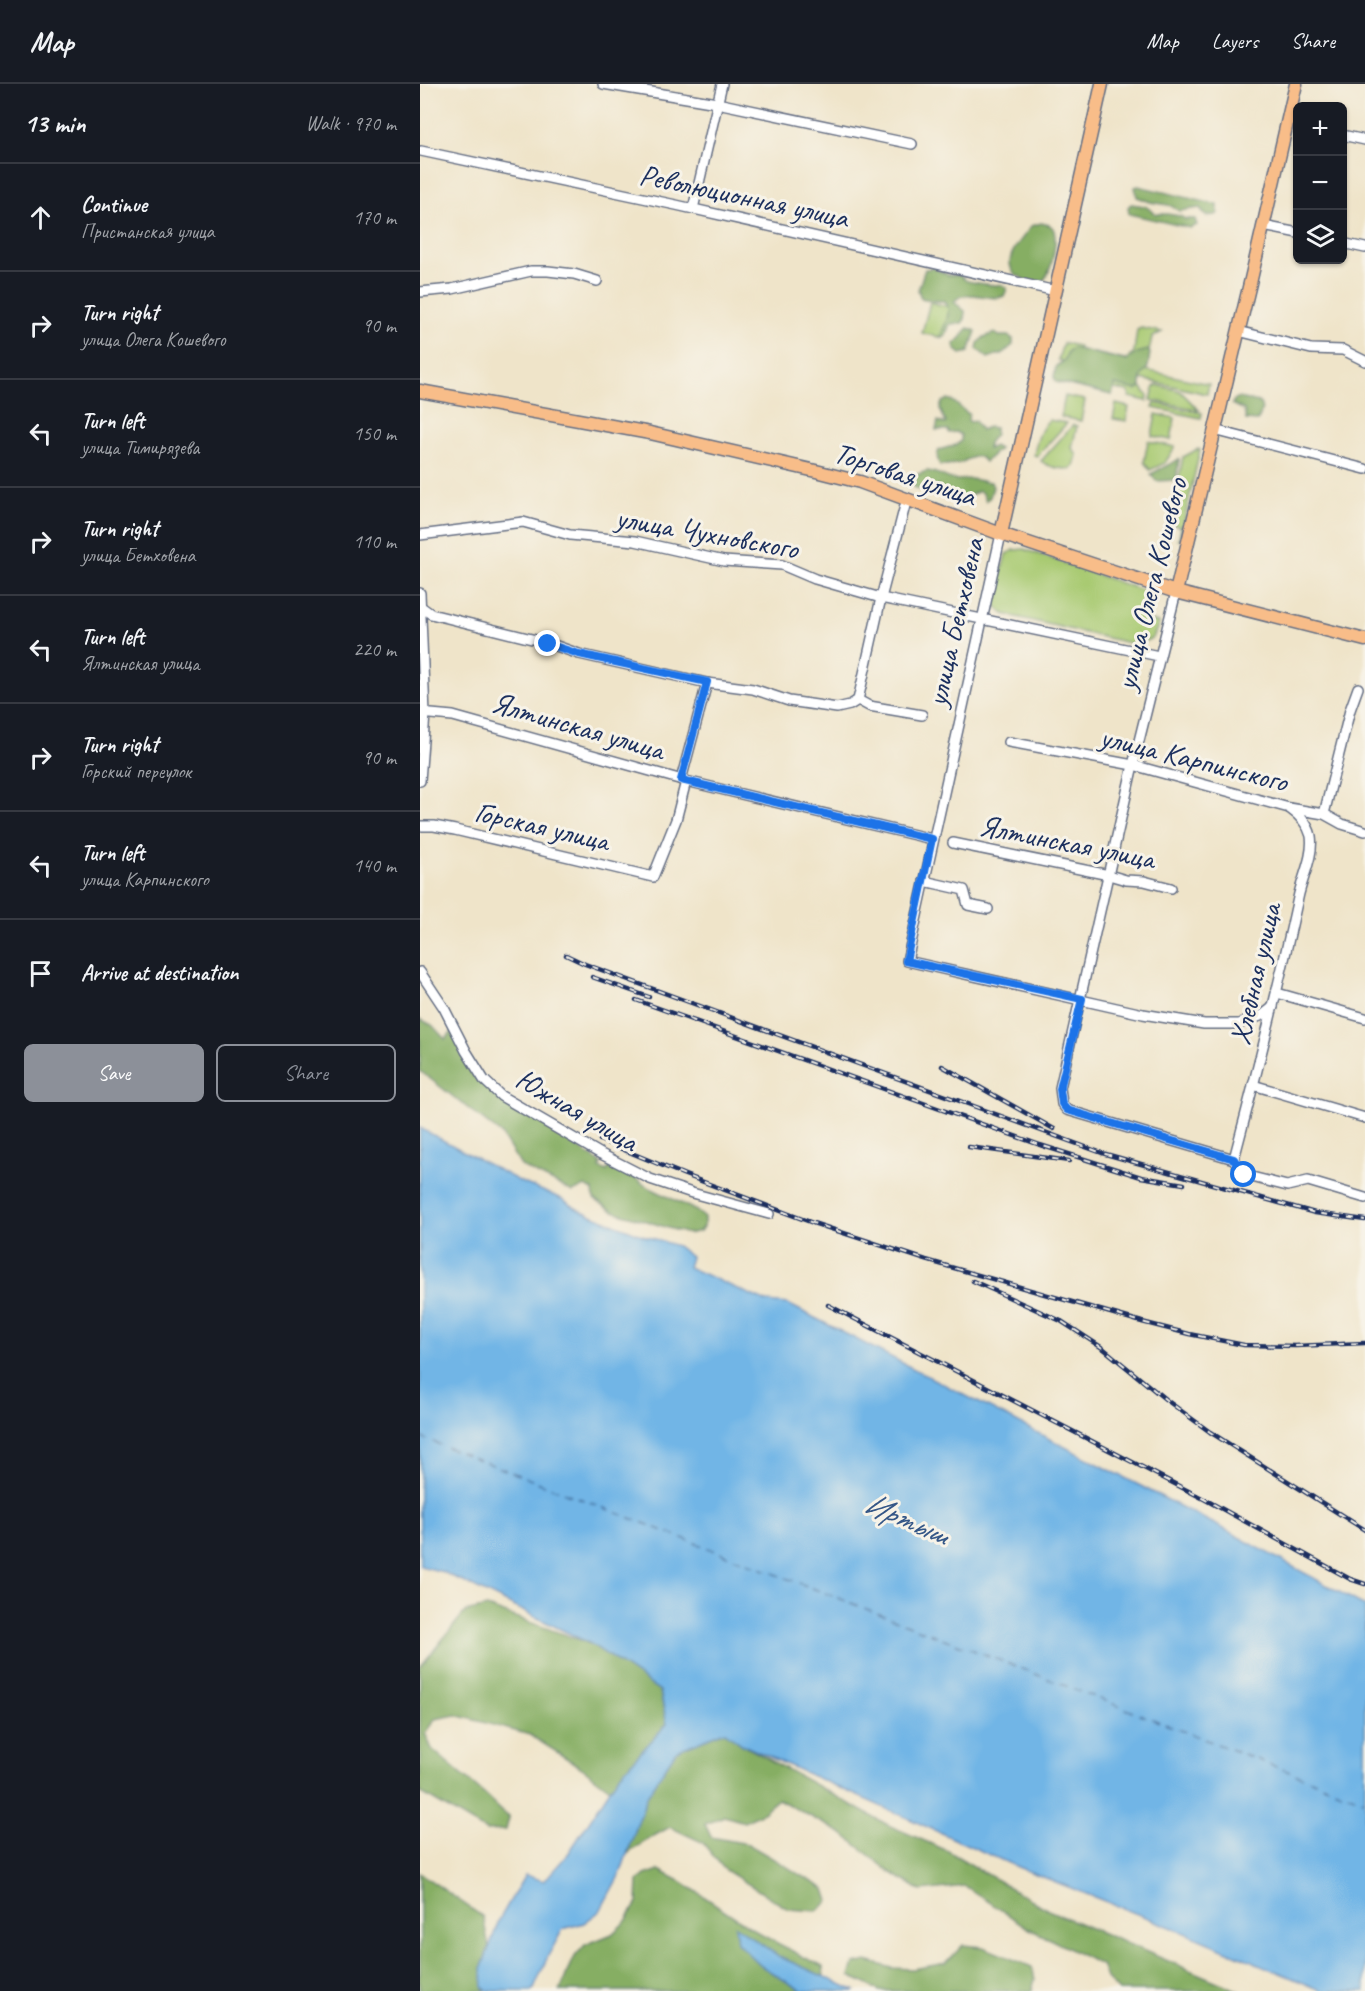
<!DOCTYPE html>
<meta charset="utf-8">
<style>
:root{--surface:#171b24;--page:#20242c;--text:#f1f3f6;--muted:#9ea1a6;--line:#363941;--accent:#8c9099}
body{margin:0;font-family:Caveat,sans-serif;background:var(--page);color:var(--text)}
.controls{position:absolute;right:18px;top:18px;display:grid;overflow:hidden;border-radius:9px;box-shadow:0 2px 4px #0004}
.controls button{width:54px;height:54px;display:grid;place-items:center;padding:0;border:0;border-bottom:2px solid var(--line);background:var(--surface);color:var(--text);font:30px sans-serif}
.stop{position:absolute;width:18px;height:18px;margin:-14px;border:4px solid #1a73e8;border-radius:50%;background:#fff}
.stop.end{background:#1a73e8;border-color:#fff;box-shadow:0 2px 6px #0008}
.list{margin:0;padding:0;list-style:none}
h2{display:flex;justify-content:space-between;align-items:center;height:78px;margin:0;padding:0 24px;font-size:26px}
h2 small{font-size:20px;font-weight:400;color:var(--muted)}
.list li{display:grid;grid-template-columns:39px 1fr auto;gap:18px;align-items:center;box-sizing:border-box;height:108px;padding:0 24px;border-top:2px solid var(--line)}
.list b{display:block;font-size:22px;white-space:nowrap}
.list p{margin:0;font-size:20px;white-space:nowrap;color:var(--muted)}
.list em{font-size:20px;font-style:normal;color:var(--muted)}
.actions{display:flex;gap:12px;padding:18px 24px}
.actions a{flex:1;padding:14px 0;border:2px solid var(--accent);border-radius:9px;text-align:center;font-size:21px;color:var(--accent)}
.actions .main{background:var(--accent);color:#fff}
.icon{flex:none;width:33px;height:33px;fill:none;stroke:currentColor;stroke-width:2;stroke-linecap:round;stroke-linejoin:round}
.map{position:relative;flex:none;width:945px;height:1907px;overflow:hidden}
header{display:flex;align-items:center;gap:36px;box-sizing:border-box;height:84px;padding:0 30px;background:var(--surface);border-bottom:2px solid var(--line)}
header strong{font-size:28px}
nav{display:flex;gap:33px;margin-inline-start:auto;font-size:21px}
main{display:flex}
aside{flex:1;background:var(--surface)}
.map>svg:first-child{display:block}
</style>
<header>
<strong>Map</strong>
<nav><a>Map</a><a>Layers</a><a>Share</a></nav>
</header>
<main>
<aside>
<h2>13 min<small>Walk · 970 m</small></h2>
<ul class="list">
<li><svg class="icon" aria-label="ahead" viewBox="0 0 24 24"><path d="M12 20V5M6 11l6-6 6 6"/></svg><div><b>Continue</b><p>Пристанская улица</p></div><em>170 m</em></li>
<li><svg class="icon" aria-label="right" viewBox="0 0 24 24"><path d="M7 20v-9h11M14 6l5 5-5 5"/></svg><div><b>Turn right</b><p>улица Олега Кошевого</p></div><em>90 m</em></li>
<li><svg class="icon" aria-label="left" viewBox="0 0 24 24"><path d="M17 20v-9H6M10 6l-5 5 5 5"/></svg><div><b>Turn left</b><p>улица Тимирязева</p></div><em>150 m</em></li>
<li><svg class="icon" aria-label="right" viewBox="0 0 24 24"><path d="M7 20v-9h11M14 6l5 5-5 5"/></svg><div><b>Turn right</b><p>улица Бетховена</p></div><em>110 m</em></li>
<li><svg class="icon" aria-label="left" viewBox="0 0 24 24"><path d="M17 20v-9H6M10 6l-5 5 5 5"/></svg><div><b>Turn left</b><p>Ялтинская улица</p></div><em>220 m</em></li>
<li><svg class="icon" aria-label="right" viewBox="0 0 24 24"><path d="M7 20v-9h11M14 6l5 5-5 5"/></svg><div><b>Turn right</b><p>Горский переулок</p></div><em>90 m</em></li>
<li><svg class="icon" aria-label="left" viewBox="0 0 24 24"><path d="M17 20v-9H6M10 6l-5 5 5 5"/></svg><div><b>Turn left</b><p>улица Карпинского</p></div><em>140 m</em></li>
<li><svg class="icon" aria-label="arrive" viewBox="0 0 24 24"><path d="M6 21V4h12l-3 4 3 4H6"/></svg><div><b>Arrive at destination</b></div></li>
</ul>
<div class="actions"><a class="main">Save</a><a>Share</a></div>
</aside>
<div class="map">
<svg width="945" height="1907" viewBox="0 0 945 1907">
<rect width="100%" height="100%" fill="#f7f3e8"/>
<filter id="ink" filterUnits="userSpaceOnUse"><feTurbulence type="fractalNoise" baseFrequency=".0167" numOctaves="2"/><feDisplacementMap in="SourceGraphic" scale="12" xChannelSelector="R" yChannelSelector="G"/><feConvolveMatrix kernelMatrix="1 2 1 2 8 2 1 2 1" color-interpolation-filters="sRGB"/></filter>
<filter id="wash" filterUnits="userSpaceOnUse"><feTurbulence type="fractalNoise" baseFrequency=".008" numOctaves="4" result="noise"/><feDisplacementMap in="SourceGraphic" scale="24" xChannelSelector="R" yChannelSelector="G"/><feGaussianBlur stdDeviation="1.35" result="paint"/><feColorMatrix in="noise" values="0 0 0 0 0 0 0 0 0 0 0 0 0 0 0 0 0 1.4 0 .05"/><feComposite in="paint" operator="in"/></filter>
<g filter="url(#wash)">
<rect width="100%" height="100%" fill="#efe4c9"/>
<g fill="#a9ca72" stroke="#627c68" stroke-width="1.5">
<path d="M 510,218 L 530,223 L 522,254 L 502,249 Z"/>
<path d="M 721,244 L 742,248 L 732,253 L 725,286 L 789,300 L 787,310 L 638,276 L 643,259 L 659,262 L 658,265 L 705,276 L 714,268 L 717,246 Z"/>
<path d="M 717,297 L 728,312 L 727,317 L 709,313 L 710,311 L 707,307 C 695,304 686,306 674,303 Z"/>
<path d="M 737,301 L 760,307 L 779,326 L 731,316 L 734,303 Z"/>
<path d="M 645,312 L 665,316 L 661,337 L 641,333 Z"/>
<path d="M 735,319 L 782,329 L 781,334 L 733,324 Z"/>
<path d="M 696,320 L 709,323 L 706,337 L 693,335 Z"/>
<path d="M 736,330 L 755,334 L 751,356 L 732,352 Z"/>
<path d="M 629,336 L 647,339 L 617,372 L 614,371 C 616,359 620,344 629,336 Z"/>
<path d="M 653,341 L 657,342 L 652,364 L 657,371 L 654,382 L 650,385 C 640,385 629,384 621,377 Z"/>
<path d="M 728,357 L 755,363 L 745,379 L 730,386 L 724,378 Z"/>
<path d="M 778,365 L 780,366 L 760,456 L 758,456 L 761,443 L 750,440 L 763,373 Z"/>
<path d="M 604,465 L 727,508 L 720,533 L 739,539 L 733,554 L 723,558 L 709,559 L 584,530 L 576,523 L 575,514 L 586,470 L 594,466 Z"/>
</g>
<g fill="#86ae64" stroke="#506e61" stroke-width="1.5">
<path d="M 718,102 L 798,121 L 798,129 L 796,131 L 786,132 L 780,124 L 759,127 C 749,120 748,121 736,119 C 730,119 724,115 717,113 L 715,103 Z"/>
<path d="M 711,120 L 725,122 L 736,130 L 747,130 L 760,132 L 765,135 L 775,135 L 777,141 L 770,144 L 709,130 L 708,123 Z"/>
<path d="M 621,139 C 624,140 628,140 631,142 C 640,149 632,184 626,193 C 623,198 619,199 614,201 L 599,192 L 596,192 C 579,174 603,156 611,142 Z"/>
<path d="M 514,184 L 528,191 L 539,191 L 547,197 L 571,201 L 582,201 L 587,205 L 584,212 C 569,219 547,202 534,218 L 545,227 L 545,235 L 542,239 L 530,240 L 526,250 L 522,253 L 520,252 C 525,240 533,228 524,217 L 515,217 L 501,214 L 498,206 L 505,185 Z"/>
<path d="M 548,244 L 556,247 L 549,268 L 541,270 L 535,265 L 534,260 L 541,254 Z"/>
<path d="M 575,249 L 579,252 L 588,252 L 593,255 L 593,261 L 581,271 L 576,271 L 568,274 L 557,265 L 558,259 L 564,253 Z"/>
<path d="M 653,264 L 707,277 L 717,269 L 728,266 L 730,269 L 728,283 L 721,293 L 721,303 L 716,306 L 695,301 L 692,311 L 636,298 L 634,293 L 636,282 L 644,277 L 648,267 Z"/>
<path d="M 818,314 L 839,318 C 844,325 841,330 837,337 L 826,336 L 824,326 L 812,320 L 814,316 Z"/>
<path d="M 528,315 C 537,318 540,325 549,330 L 548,336 L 550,338 L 555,337 L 561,346 L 568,343 L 575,344 L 575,350 L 568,359 L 568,365 L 574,362 L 579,365 L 565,378 C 557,367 551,375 540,379 C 534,381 527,381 520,381 C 517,375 516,372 519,366 L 536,361 L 541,357 L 541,351 L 536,348 L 529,349 L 528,346 L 516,346 L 518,337 L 525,340 L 526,339 L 520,325 L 522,318 Z"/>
<path d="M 759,375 L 756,396 L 736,397 L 731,390 Z"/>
<path d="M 507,387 C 517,388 522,392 531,395 C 538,397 544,395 551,395 C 557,396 564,398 571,398 L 573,403 L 570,413 L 566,417 L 563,410 L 559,407 L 546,414 L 527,408 L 523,410 L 518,402 L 511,407 L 496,405 L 493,401 L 492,395 L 496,391 Z"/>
<path d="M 0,935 L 12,941 L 25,955 L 32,948 L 65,1000 L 181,1079 L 180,1084 L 187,1087 L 189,1084 L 212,1092 L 226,1102 L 275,1126 L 284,1133 L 284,1141 L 280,1147 L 268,1150 L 193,1127 L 174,1115 L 173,1106 L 165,1102 L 153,1108 L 101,1082 L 81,1050 L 0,987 Z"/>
<path d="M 67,1523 L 171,1560 L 240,1607 L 247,1640 L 198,1693 L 190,1705 L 162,1684 L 110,1651 L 36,1631 L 15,1635 L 5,1649 L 12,1665 L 64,1710 L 89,1734 L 86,1746 L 66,1747 L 0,1708 L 0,1583 L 45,1528 Z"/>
<path d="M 304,1647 L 323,1661 L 468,1741 L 528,1767 L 628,1826 L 819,1907 L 699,1907 L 686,1894 L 681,1881 L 608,1844 L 545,1802 L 501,1807 L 470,1788 L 423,1750 L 358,1715 L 339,1731 L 324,1738 L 304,1732 L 285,1740 L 291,1753 L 328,1760 L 405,1805 L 409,1817 L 397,1827 L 368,1825 L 304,1785 L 282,1758 L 250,1743 L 230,1754 L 207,1770 L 227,1712 L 256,1667 Z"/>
<path d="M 239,1786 L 262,1798 L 342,1851 L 403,1883 L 404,1893 L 360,1873 L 316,1845 L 317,1859 L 341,1882 L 382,1907 L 140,1907 L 152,1876 L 165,1861 L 192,1850 L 206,1837 L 217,1819 L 218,1797 L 225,1791 Z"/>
<path d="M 0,1789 L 63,1833 L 69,1863 L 62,1883 L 65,1907 L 0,1907 Z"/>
<path d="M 543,1861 L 563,1863 L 612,1883 L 615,1895 L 612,1907 L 460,1907 L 430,1892 L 434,1880 L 447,1877 L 472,1884 L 493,1885 L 526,1879 Z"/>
</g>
<g fill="#71b5e6" stroke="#4672a2" stroke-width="1.5">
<path d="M 0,1044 L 101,1098 L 142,1115 L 159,1126 L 219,1150 L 257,1162 L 271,1173 L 268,1183 L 347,1218 L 368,1220 L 804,1445 L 945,1522 L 945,1907 L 903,1907 L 753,1844 L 595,1782 L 323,1661 L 304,1647 L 256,1667 L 227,1712 L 201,1788 L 180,1827 L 164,1839 L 143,1845 L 128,1872 L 114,1905 L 112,1907 L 69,1907 L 63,1904 L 62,1883 L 79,1836 L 105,1791 L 124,1797 L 148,1770 L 198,1693 L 247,1640 L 240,1607 L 171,1560 L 23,1488 L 0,1482 Z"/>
<path d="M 315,1842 L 360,1873 L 436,1907 L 382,1907 L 341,1882 L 317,1859 Z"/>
</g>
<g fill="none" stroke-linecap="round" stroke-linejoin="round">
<path stroke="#355787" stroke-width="1.5" stroke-dasharray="8 6" stroke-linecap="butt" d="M 0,1353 L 945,1717"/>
</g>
</g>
<g filter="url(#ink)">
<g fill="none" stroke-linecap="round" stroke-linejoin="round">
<defs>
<g id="minor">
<path d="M 183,0 L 297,19 L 492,60"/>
<path d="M 922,51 L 945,56"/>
<path d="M 1,67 L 256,121 L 636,207"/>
<path d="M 273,125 L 302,0"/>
<path d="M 843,142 L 878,149"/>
<path d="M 922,159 L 945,164"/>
<path d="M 0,208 L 32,205 L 111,187 L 128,187 L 154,190 L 177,197"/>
<path d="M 818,247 L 891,265 L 923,266 L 945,277"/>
<path d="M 794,346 L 945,385"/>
<path d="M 581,450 L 487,877 L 723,930 L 784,940 L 819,940 L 843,931 L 853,923"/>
<path d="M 0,451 L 103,438 L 150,451 L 215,457 L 304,477 L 362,481 L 395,495 L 461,514 L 739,572"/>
<path d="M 756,508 L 713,681 L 640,1004 L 642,1020 L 647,1026 L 814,1075 L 824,1091 L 867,1102 L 888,1097 L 945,1114"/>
<path d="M 0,509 L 5,630 L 0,697"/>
<path d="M 0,522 L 11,530 L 128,559 L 159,570 L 287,599 L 333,605 L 369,617 L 417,624 L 430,621 L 438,616 L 449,622 L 502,631"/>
<path d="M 438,616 L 461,514 L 487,414"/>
<path d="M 0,629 L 33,632 L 266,697 L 512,755"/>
<path d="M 589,658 L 713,681 L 869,724 L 904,730 L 922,740 L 945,747"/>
<path d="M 261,696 L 287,599"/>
<path d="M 904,730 L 930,626 L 938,604"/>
<path d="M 0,742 L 14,742 L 35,746 L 233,793 L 256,736 L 266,697"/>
<path d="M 533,759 L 689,791 L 706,796 L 724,797 L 751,804"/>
<path d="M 504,797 L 544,806 L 548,821 L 568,825"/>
<path d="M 0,888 L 24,924 L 46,967 L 64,996 L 81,1012 L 181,1070 L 230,1095 L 272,1109 L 349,1130"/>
<path d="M 857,909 L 945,934"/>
<path d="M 833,1001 L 945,1034"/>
<path d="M 814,1075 C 837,988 859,901 878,814 C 882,794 894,772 891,752 C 888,739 879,731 869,724"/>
</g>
<g id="major">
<path d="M 0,307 L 230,349 L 400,388 L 440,398 L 581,450 L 756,508 L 945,556"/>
<path d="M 581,450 L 682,0"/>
<path d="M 756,508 L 831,195 L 876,0"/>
</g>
</defs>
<use href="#minor" stroke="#656e83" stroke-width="12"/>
<use href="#major" stroke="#656e83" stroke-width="15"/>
<use href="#minor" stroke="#fff" stroke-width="9"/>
<use href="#major" stroke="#f8bd89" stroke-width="12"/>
<defs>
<g id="rail">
<path d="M 146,871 L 165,880 L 682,1069 L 895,1129 L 945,1136"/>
<path d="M 172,893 L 229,913"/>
<path d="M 216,916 L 620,1061 L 721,1093 L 764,1100"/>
<path d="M 522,982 L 634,1045"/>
<path d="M 180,1056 L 265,1091 L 393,1139 L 506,1176 L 722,1238 L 769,1250 L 824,1261 L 875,1262 L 945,1259"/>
<path d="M 549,1063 L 649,1077"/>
<path d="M 553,1197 L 641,1237 L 684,1265 L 745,1315 L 790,1348 L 945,1446"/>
<path d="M 408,1221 L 784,1415 L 930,1495 L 945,1500"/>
</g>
</defs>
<use href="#rail" stroke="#1b2f5e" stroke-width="4.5"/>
<use href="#rail" stroke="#f7f3e8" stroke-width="2" stroke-dasharray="7" stroke-linecap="butt"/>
</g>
</g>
<g fill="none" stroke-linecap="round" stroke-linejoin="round" filter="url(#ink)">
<path stroke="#1a73e8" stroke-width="8" d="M 128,560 L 159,570 L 287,598 L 261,696 L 512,755 L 486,877 L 662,915 L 640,1005 L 642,1020 L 647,1026 L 814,1075 L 824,1091"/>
</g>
<g text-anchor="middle" stroke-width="6" stroke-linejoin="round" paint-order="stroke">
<g font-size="30" fill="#1b2f5e" stroke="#f7f3e8">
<text transform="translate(324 112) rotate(12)" y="10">Революционная улица</text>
<text transform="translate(485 390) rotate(18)" y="10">Торговая улица</text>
<text transform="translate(287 449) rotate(10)" y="10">улица Чухновского</text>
<text transform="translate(731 500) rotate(-76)" y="10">улица Олега Кошевого</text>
<text transform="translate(535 538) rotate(-77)" y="10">улица Бетховена</text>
<text transform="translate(158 642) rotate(16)" y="10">Ялтинская улица</text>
<text transform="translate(774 675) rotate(14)" y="10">улица Карпинского</text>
<text transform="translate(122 742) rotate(13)" y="10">Горская улица</text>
<text transform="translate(647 758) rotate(11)" y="10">Ялтинская улица</text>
<text transform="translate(835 890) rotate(-77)" y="10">Хлебная улица</text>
<text transform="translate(157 1026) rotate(30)" y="10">Южная улица</text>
</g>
<g font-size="32" font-style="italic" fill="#355787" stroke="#f7f3e8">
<text transform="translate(487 1434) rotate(23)" y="11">Иртыш</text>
</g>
</g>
</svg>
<div class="controls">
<button>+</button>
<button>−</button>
<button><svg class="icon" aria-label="layers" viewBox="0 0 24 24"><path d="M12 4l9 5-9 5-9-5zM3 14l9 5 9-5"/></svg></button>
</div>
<div class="stop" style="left:824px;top:1091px"></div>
<div class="stop end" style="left:128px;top:560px"></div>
</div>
</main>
